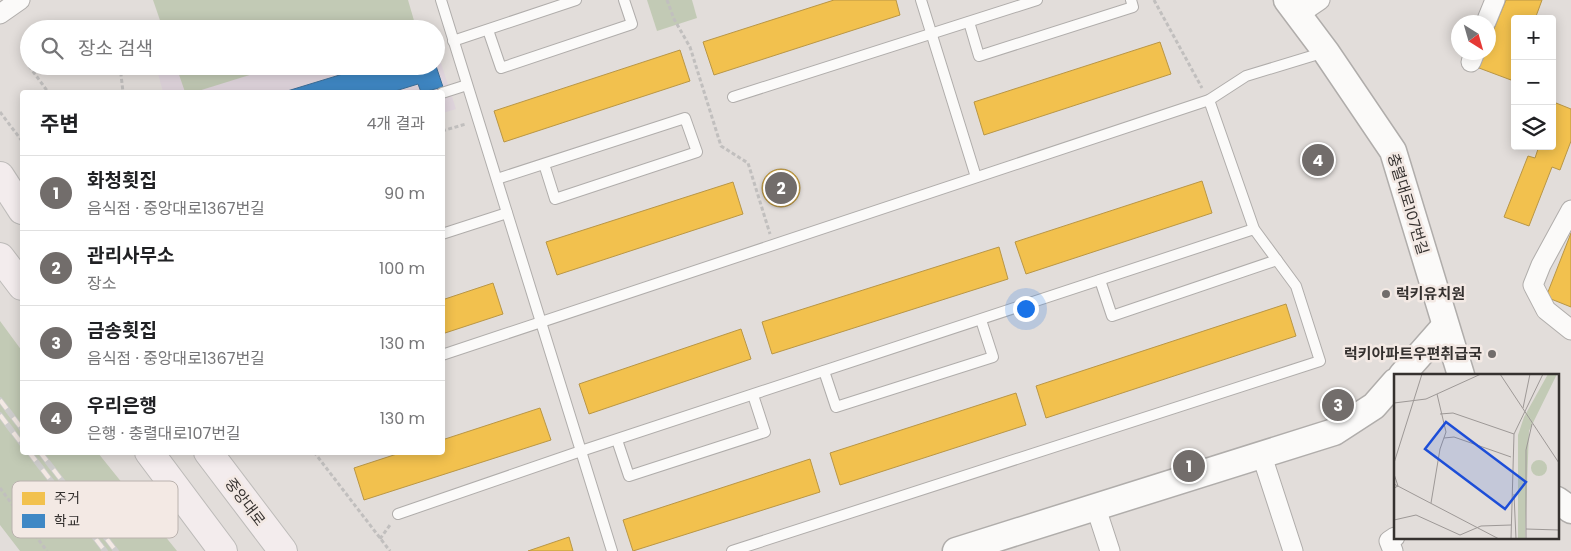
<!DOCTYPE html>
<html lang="ko">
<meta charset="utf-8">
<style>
:root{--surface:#fff;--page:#f2f2f2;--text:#202124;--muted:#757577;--line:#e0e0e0;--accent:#726d6b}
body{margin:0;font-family:Poppins,"Noto Sans KR",sans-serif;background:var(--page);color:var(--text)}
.controls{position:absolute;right:15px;top:15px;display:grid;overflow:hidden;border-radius:5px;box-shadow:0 2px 12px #0003}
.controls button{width:45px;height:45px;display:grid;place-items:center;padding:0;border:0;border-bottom:1px solid var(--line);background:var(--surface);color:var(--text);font:25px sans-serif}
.compass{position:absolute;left:1451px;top:15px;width:45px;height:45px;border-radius:50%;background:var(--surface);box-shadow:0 2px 12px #0003;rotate:143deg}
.you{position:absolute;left:1025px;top:308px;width:18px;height:18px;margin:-12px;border:4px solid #fff;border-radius:50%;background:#1a73e8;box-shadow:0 0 0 8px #1a73e833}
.badge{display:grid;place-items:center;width:32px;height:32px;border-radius:50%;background:var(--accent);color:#fff;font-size:16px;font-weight:700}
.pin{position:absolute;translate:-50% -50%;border:2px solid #fff;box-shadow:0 1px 5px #0006}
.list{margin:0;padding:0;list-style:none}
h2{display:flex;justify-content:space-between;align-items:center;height:65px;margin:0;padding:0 20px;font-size:21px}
h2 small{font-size:16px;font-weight:400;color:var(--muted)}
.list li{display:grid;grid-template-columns:32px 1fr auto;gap:15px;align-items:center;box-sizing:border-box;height:75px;padding:0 20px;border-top:1px solid var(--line)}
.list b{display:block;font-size:19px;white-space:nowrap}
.list p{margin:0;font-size:16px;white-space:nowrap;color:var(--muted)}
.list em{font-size:16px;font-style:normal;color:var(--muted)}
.icon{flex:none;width:28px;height:28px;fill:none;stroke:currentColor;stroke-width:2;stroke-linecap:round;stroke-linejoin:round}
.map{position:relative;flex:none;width:1571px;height:551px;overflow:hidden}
.search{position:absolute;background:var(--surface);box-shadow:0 2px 12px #0003;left:20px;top:20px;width:425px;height:55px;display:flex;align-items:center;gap:12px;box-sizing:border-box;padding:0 18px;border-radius:28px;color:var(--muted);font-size:19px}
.panel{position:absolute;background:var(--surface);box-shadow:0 2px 12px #0003;left:20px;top:90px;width:425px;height:365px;border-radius:5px}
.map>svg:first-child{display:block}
</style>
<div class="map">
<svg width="1571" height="551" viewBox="0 0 1571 551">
<rect width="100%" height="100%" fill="#e2ddda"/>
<path fill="#e0d5dd" d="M 436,48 L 456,109 L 443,113 L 442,92 L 163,92 L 156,66 L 436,66 Z"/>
<g fill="#c2cab5">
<path d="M 153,0 L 408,0 L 415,24 L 399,29 L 163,29 Z"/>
<path d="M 647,0 L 692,0 L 697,18 L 657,31 Z"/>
<path d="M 176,66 L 279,66 L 195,92 L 185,92 Z"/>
<path d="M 0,321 L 22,351 L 22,452 L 98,453 L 177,551 L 20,551 L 0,525 Z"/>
</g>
<g fill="#f2c14e" stroke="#b99645">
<path d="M 834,0 L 896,0 L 900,15 L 714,75 L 703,42 Z"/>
<path d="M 1506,0 L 1542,0 L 1535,19 L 1515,19 L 1515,70 L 1511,80 L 1479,68 L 1485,52 L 1488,52 L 1488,43 Z"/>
<path d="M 1160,42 L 1171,74 L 984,135 L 974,102 Z"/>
<path d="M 680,50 L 690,81 L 504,142 L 494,111 Z"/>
<path d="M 1556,103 L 1571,109 L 1571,141 L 1560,170 L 1552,167 L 1529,226 L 1504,217 L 1528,156 L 1535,158 L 1539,146 L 1552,146 L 1552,112 Z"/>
<circle cx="781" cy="188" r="19"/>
<path d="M 1202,181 L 1212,213 L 1026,274 L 1015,242 Z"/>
<path d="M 733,182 L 743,214 L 557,275 L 546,242 Z"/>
<path d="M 1571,233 L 1571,307 L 1546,297 Z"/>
<path d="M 999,247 L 1008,279 L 772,354 L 762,322 Z"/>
<path d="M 493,283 L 503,314 L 442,334 L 442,300 Z"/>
<path d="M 1286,304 L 1296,336 L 1046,418 L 1036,386 Z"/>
<path d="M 741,329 L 751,359 L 589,414 L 579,384 Z"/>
<path d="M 1016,393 L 1026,425 L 840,485 L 830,453 Z"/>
<path d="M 540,408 L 551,440 L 364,500 L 354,468 L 403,452 L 442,452 L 442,440 Z"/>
<path d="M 810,459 L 820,492 L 633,551 L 623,520 Z"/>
<path d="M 569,537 L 573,551 L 528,551 Z"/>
</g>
<path fill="#3f88c5" stroke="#3c6e98" d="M 369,66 L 436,66 L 443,87 L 423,92 L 421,92 L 418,84 L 392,92 L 284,92 Z"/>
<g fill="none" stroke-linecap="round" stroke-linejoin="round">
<defs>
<g id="lane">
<path d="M 441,0 L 612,551"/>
<path d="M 921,0 L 976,177"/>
<path d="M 969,22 L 979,56 L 1133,7 L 1131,0"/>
<path d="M 488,30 L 501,68 L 632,24 L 624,0"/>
<path d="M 453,41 L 576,0"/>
<path d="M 442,93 L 467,85"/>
<path d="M 733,97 L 1037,0"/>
<path d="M 497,179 L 685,118 L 697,152 L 555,199 L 544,164"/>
<path d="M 442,234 L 507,213"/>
<path d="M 1100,280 L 1112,316 L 1277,260"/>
<path d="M 442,355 L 1209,100 L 1246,76 L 1325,52"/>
<path d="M 824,371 L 836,407 L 993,357 L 981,320"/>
<path d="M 617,440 L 629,476 L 765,432 L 753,395"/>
<path d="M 398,514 L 581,451 L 1254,229"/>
<path d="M 732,551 L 1320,361 L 1296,286 L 1254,229 L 1209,100"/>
</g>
<g id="street">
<path d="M 0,14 L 20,0"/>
<path d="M 1298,15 L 1320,0"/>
<path d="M 1486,22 L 1495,0"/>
<path d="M 1471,62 L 1475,52"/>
<path d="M 1571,210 L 1541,265 L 1533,285 L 1546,310 L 1571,330"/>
<path d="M 1262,456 L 1293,551"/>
<path d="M 1096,508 L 1110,551"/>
<path d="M 1393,551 L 1389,541 L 1395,537"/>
</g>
<g id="secondary">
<path d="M 1287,0 L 1326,52 L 1393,151 L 1461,375"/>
<path d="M 1402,375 L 1445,326"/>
<path d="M 1557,500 L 1571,510"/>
<path d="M 956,551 L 1334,432 L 1374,406 L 1395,382"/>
</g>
<g id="primary">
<path d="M 0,176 L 22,210"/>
<path d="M 0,257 L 22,286"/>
<path d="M 149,452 L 223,551"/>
<path d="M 208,452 L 283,551"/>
</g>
</defs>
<use href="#lane" stroke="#b0adab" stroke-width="12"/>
<use href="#street" stroke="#b0adab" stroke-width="21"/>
<use href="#secondary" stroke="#b0adab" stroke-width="29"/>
<use href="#primary" stroke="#bdbbb9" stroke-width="30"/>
<g stroke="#c1bfbe" stroke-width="3" stroke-dasharray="4 2.5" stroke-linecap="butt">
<path d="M 667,0 L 674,19 L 690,47 L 721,146 L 748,163 L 770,234"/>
<path d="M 1154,0 L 1202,88"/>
<path d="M 29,66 L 48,92"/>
<path d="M 120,66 L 123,92"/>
<path d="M 0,112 L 22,141"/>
<path d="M 442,131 L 466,124"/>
<path d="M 314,452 L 390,551"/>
<path d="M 0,488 L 47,551"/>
<path d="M 380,539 L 390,525"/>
</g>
<use href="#lane" stroke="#fbfaf9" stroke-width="10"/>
<use href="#street" stroke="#fbfaf9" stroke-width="19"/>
<use href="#secondary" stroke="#fbfaf9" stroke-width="26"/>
<use href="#primary" stroke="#f3eced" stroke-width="28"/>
<defs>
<g id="rail">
<path d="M 0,400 L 22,429"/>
<path d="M 0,415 L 22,444"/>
<path d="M 29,452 L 105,551"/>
<path d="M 40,452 L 116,551"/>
</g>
</defs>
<use href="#rail" stroke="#cecdcc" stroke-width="5.5"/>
<use href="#rail" stroke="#f3e9e4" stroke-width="4" stroke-dasharray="11" stroke-linecap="butt"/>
</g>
<g fill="#726d6b" stroke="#f3e9e4" stroke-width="2">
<circle cx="1386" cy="294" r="5"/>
<circle cx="1492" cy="354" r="5"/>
</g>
<g text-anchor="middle" stroke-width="5" stroke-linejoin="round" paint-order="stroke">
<g font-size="15" fill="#35312f" stroke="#f3e9e4">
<text transform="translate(1408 204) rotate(73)" y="5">충렬대로107번길</text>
<text transform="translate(245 502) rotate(53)" y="5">중앙대로</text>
</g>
<g font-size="15" font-weight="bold" fill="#35312f" stroke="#f3e9e4" text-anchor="start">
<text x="1396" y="299">럭키유치원</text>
<text x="1482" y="359" text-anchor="end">럭키아파트우편취급국</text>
</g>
</g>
<g transform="translate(1394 374)">
<rect width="165" height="165" fill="#e2ddda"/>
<path d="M 154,0 L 163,0 L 135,57 L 131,165 L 124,165 L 124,61 L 130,43 ZM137 94a8 8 0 1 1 16 0a8 8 0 1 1-16 0Z" fill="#c2cab5"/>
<path fill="none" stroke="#9d9896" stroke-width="1" d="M 106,0 L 165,89M 0,29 L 32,25 L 87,0M 129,34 L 136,0M 46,40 L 59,39 L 120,60M 50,64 L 60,63 L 117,83M 0,89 L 28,0M 0,100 L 4,112 L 0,114M 0,110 L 105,165M 120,120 L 122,165M 37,129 L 46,75 L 52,58 L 43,20M 0,146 L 22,141 L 66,161 L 87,152 L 117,151M 132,155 L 165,156M 117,165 L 120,60 L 149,0M 132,165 L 132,76 L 138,50"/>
<path fill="#1d4ed8" fill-opacity="0.15" stroke="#1d4ed8" stroke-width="2.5" d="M 52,48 L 132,108 L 111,135 L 31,75 Z"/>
<rect width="165" height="165" fill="none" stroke="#35312f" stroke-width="2.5"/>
</g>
<rect x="12" y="481" width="166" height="57" rx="8" fill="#f3e9e4" stroke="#bab2ae" stroke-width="1"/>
<rect x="22" y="492" width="23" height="13" fill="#f2c14e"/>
<rect x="22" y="514" width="23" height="14" fill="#3f88c5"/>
<g font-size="14" fill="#35312f">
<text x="54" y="503">주거</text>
<text x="54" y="526">학교</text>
</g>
</svg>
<div class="controls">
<button>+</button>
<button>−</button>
<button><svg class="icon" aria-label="layers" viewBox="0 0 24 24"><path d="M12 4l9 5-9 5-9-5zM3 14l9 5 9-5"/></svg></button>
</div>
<svg class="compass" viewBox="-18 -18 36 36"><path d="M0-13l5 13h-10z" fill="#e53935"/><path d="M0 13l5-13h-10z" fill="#757577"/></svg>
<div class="you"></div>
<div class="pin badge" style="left:1189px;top:466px">1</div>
<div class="pin badge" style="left:781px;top:188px">2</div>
<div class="pin badge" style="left:1338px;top:405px">3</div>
<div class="pin badge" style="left:1318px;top:160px">4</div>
<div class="search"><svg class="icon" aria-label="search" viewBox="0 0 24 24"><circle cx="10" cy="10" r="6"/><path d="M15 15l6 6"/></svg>장소 검색</div>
<section class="panel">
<h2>주변<small>4개 결과</small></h2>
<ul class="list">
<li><span class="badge">1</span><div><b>화청횟집</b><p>음식점 · 중앙대로1367번길</p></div><em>90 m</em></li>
<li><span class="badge">2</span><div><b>관리사무소</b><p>장소</p></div><em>100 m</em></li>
<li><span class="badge">3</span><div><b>금송횟집</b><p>음식점 · 중앙대로1367번길</p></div><em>130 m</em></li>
<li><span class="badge">4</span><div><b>우리은행</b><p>은행 · 충렬대로107번길</p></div><em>130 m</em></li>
</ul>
</section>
</div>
